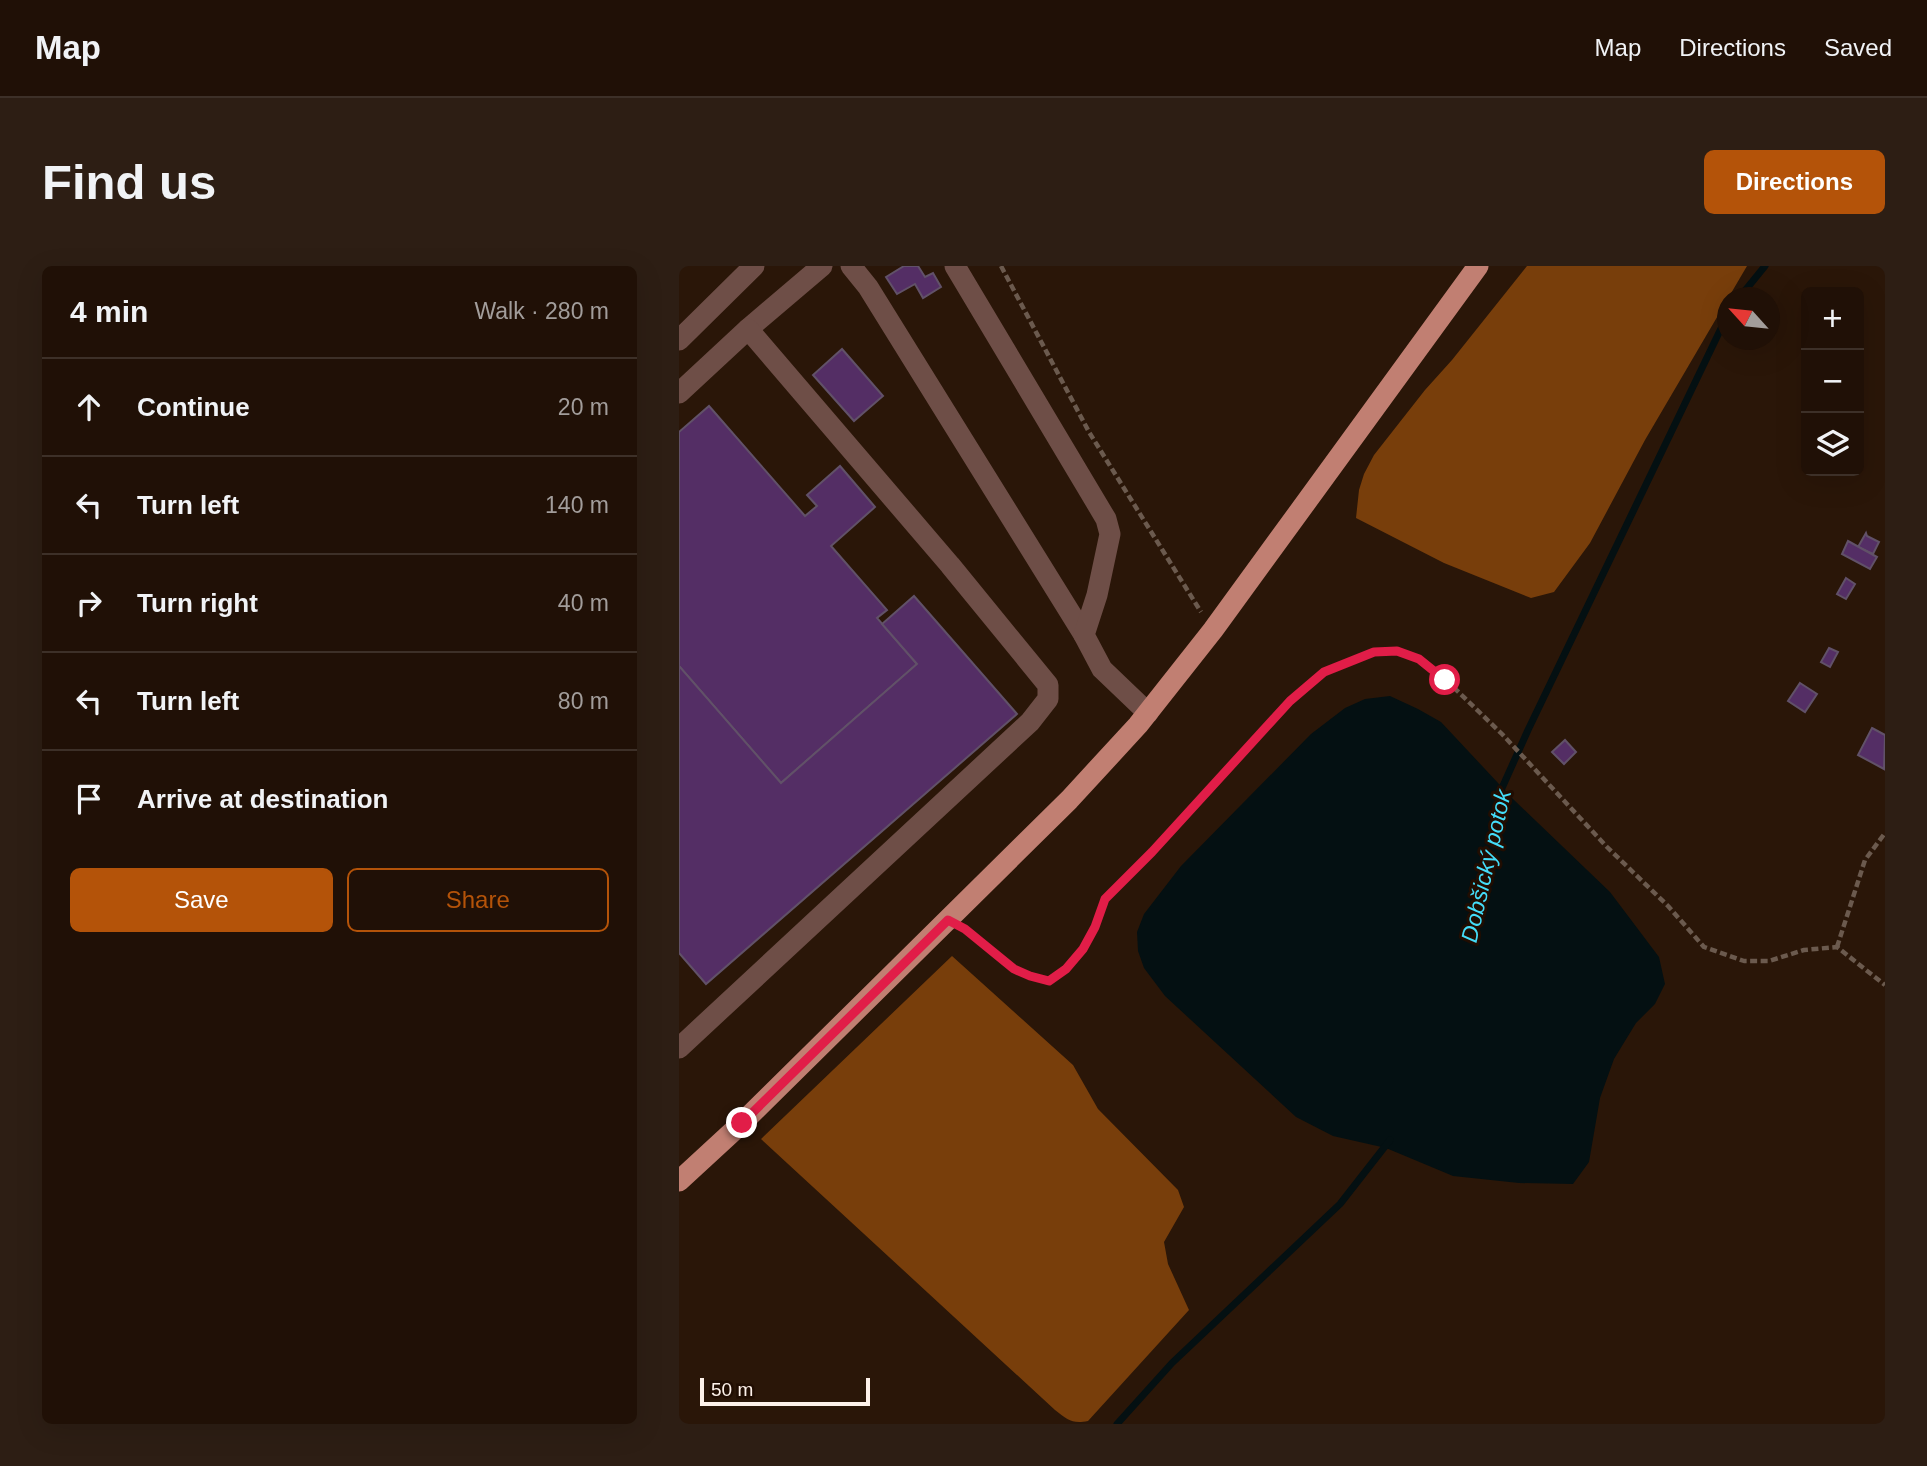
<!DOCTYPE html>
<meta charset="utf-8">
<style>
:root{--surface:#201006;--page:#2d1e14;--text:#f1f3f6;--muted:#a29d9b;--line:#3d3028;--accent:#b45309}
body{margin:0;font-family:Arial,sans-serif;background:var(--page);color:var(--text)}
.controls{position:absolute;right:21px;top:21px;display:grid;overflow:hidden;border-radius:10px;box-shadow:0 7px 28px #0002}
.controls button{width:63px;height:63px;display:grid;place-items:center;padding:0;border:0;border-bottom:2px solid var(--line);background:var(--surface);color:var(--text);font:35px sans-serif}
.compass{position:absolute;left:1038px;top:21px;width:63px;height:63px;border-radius:50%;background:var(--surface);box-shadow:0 7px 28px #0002;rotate:297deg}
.scale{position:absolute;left:21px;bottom:18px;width:170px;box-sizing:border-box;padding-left:7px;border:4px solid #fdf1ea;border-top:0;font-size:19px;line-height:24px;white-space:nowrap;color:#fdf1ea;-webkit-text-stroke:5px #200d02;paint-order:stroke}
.stop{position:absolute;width:21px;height:21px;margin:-16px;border:5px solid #e11d48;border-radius:50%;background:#fff}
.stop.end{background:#e11d48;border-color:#fff;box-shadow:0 2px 7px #0008}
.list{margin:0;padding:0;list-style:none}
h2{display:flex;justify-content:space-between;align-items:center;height:91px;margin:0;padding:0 28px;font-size:30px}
h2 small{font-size:23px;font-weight:400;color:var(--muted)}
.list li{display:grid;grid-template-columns:46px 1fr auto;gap:21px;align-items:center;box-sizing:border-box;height:98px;padding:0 28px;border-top:2px solid var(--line)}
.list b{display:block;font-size:26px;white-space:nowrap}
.list em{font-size:23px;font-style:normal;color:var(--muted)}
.actions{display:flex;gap:14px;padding:21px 28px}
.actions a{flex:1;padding:16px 0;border:2px solid var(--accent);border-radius:10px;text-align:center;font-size:24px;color:var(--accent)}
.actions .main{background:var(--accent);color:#fff}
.icon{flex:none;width:38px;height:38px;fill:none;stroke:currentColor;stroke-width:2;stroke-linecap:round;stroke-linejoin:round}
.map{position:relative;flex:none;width:1206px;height:1158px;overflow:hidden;border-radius:10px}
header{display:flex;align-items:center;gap:42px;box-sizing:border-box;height:98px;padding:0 35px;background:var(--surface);border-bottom:2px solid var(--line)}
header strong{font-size:33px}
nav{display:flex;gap:38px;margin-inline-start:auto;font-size:24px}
.intro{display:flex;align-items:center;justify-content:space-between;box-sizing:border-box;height:168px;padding:0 42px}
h1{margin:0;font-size:49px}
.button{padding:18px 32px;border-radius:10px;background:var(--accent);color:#fff;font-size:24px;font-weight:700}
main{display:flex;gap:42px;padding:0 42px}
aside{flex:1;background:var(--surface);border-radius:10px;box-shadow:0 7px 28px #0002}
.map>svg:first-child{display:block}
</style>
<header>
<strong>Map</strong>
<nav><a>Map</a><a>Directions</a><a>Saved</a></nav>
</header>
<div class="intro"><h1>Find us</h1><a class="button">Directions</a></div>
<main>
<aside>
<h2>4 min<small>Walk · 280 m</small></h2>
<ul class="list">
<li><svg class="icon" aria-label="ahead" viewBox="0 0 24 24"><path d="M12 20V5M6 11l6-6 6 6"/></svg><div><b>Continue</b></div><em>20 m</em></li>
<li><svg class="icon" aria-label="left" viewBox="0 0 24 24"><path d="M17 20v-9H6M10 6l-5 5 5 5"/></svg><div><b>Turn left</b></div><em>140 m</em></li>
<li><svg class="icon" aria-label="right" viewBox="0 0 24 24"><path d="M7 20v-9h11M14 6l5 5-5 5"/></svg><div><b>Turn right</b></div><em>40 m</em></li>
<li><svg class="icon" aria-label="left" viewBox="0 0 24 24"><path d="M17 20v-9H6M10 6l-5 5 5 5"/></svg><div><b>Turn left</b></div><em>80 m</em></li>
<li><svg class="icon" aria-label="arrive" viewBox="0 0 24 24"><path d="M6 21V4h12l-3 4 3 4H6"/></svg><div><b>Arrive at destination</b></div></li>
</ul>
<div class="actions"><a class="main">Save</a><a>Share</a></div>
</aside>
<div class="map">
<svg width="1206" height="1158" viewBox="0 0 1206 1158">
<rect width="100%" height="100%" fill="#2a1608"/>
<g fill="#783e0b">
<path d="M 848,0 L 1068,0 L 966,174 L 911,277 L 875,326 L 852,332 L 765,297 L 677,252 L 680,224 L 685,208 L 695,189 L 746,124 L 773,94 Z"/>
<path d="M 273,690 L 394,799 L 419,843 L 499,924 L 505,941 L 485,976 L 489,998 L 510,1044 L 409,1155 C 393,1158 389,1154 376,1144 L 82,873 Z"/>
</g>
<path fill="#041012" d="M 711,430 L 739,443 L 762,456 L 834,533 L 931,626 L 980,691 L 986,718 L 976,738 L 957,757 L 935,793 L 921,832 L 910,896 L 894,918 L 840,917 L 774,910 L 707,882 L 654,870 L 617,851 L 486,730 L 465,702 L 459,685 L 458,666 L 465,648 L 502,600 L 632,468 L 666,442 L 686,433 Z"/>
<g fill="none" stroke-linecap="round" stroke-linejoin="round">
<g stroke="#041012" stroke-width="7">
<path d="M 1060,32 L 1086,0"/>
<path d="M 822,529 L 823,522 L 849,464 L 1048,50"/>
<path d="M 438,1158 L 493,1097 L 661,938 L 711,874"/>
</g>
</g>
<g fill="#542e65" stroke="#615168" stroke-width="2">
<path d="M 225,0 L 239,0 L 246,11 L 254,7 L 262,21 L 244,32 L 236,18 L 218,28 L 207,11 Z"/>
<path d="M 163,83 L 204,130 L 175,155 L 134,109 Z"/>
<path d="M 30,140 L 126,250 L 138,240 L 128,229 L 161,200 L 196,241 L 152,280 L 208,344 L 198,352 L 238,398 L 102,517 L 0,400 L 0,166 Z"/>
<path d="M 1187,267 L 1188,270 L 1200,276 L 1194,288 L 1179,281 Z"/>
<path d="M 1169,275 L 1198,291 L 1191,303 L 1163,288 Z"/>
<path d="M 1167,312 L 1176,318 L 1167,333 L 1158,328 Z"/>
<path d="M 235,330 L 338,448 L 27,718 L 0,687 L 0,400 L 102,517 L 238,398 L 203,358 Z"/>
<path d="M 1150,382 L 1159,386 L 1151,401 L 1142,396 Z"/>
<path d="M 1121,417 L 1138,428 L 1126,446 L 1109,435 Z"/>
<path d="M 1193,462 L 1206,469 L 1205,503 L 1179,489 Z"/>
<path d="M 886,474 L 897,486 L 885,498 L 873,486 Z"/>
</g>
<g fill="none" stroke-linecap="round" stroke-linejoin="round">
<g stroke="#6b5a4e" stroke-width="4.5" stroke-dasharray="7 3.5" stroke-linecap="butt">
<path d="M 322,0 L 410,166 L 522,346"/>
<path d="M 287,664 L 335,703 L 351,710 L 370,715 L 387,703 L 404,683 L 416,661 L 426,633 L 473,586 L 611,435 L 645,406 L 695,386 L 718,385 L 740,393 L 767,414 L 823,468 L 928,581 L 989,640 L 1025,681 L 1065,695 L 1090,695 L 1125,684 L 1158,681 L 1206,719"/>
<path d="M 1158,681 L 1186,594 L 1206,567"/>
</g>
<g stroke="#6e4e47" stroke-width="21">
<path d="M 172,0 L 189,21 L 405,369"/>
<path d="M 276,0 L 427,253 L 431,268 L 418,329 L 405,369 L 423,403 L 469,447"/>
<path d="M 69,63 L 143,0"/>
<path d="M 0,74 L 75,0"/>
<path d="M 0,127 L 69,63 L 271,299 L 369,419 L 369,433 L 351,456 L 0,782"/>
</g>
<path stroke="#c17f72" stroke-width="21" d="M 0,915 L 63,857 L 390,534 L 459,459 L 534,364 L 799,0"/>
</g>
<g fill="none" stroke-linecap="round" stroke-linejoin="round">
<path stroke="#e11d48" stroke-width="9" d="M 63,857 L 269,654 L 286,663 L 335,703 L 351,710 L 370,715 L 387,703 L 404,683 L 416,661 L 426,633 L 473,586 L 611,435 L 645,406 L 695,386 L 718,385 L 740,393 L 766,414"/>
</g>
<g text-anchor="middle" stroke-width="6" stroke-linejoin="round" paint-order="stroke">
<g font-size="23" font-style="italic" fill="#44dcf8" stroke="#200d02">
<text transform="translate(807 600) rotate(-77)" y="8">Dobšický potok</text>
</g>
</g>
</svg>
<div class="controls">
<button>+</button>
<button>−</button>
<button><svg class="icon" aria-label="layers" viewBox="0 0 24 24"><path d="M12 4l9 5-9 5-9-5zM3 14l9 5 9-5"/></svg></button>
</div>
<svg class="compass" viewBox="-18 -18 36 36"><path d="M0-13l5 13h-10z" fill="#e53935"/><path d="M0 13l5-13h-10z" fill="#a29d9b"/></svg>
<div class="scale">50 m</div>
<div class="stop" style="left:766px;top:414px"></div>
<div class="stop end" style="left:63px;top:857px"></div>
</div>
</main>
